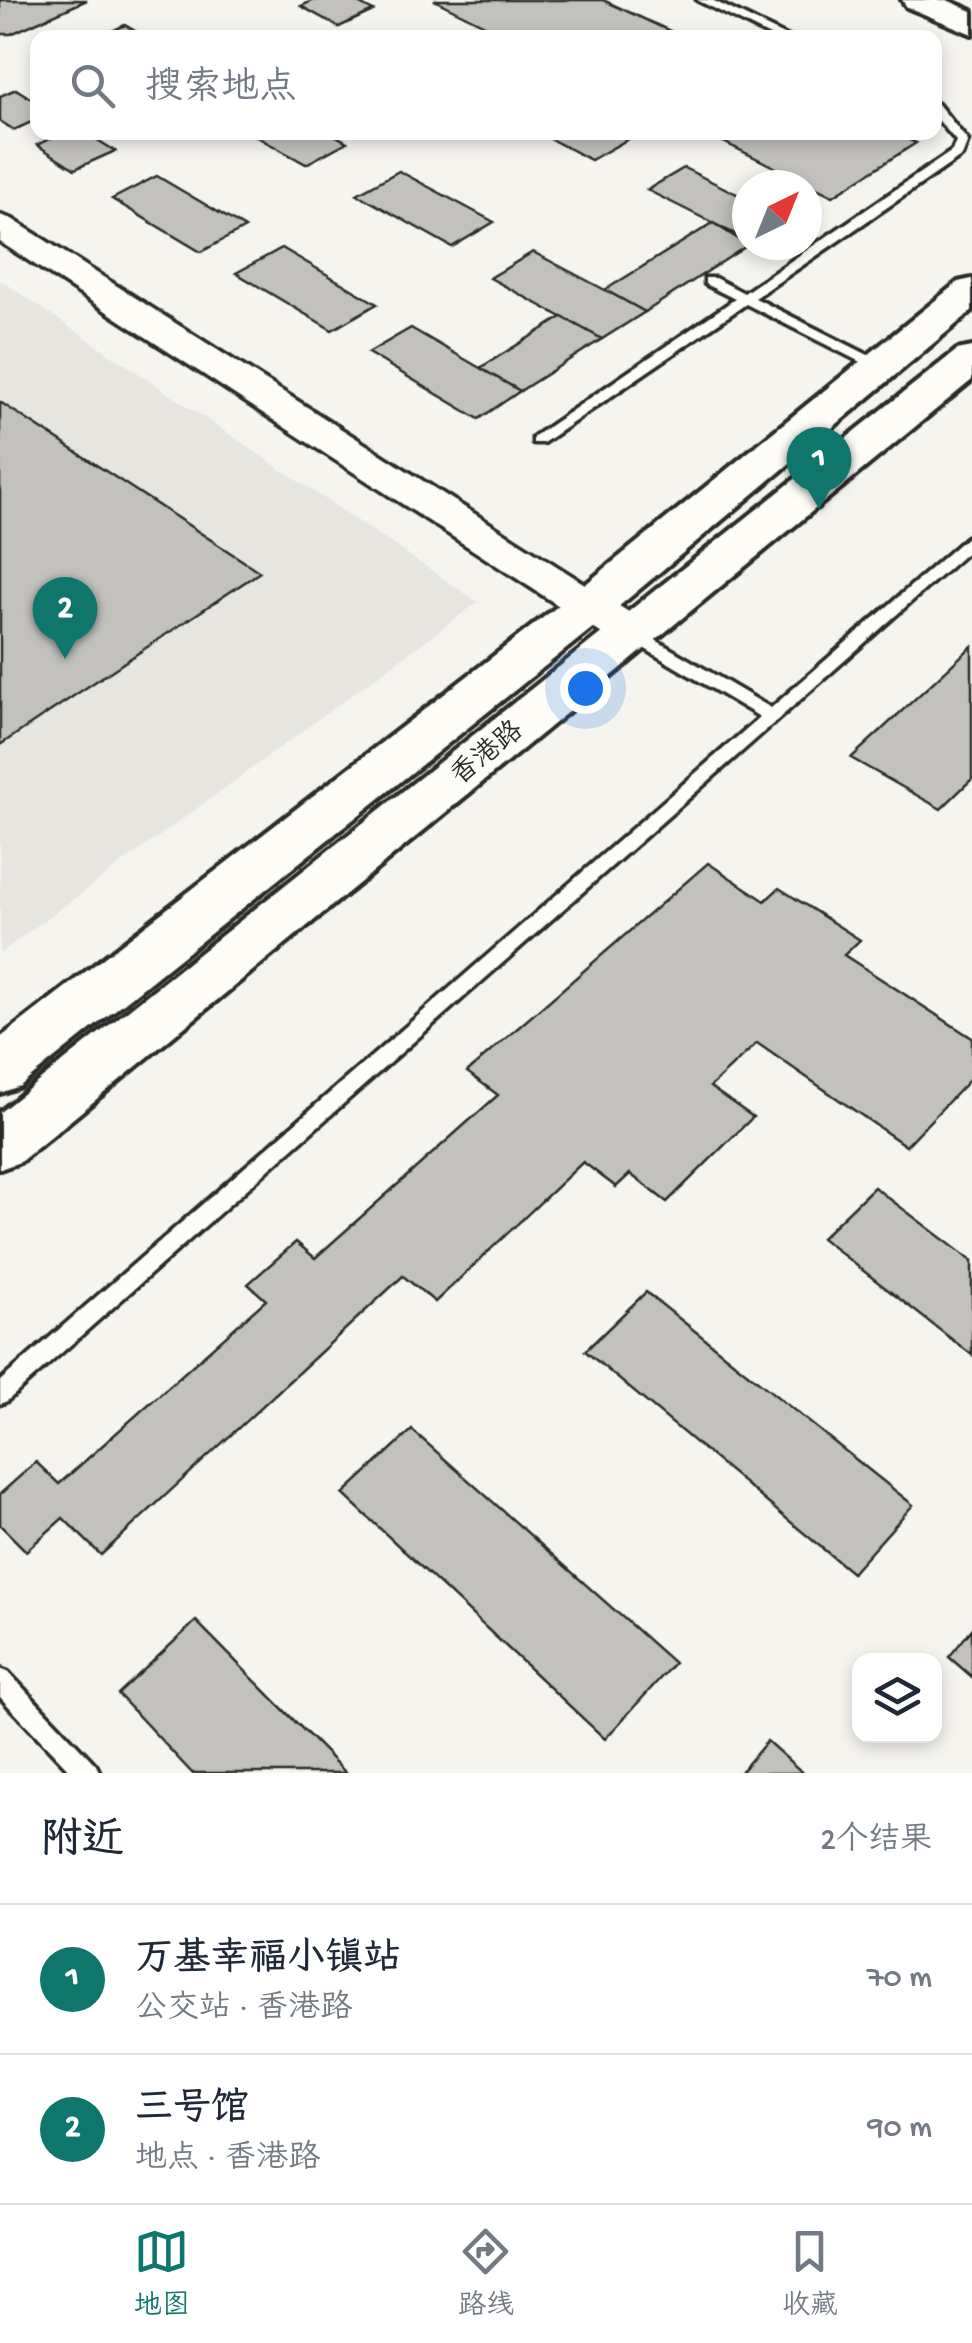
<!DOCTYPE html>
<html lang="zh">
<meta charset="utf-8">
<style>
:root{--surface:#fff;--page:#f2f2f3;--text:#1f2937;--muted:#747a83;--line:#e0e1e3;--accent:#0f766e}
body{margin:0;font-family:"Gochi Hand","LXGW WenKai TC",sans-serif;background:var(--page);color:var(--text)}
.controls{position:absolute;right:30px;bottom:30px;display:grid;overflow:hidden;border-radius:20px;box-shadow:0 5px 15px #0003}
.controls button{width:90px;height:90px;display:grid;place-items:center;padding:0;border:0;border-bottom:2px solid var(--line);background:var(--surface);color:var(--text);font:50px sans-serif}
.compass{position:absolute;left:732px;top:170px;width:90px;height:90px;border-radius:50%;background:var(--surface);box-shadow:0 5px 15px #0003;rotate:43deg}
.you{position:absolute;left:585px;top:688px;width:35px;height:35px;margin:-25px;border:8px solid #fff;border-radius:50%;background:#1a73e8;box-shadow:0 0 0 15px #1a73e833}
.badge{display:grid;place-items:center;width:65px;height:65px;border-radius:50%;background:var(--accent);color:#fff;font-size:32px;font-weight:700}
.pin{position:absolute;translate:-50% -82px;filter:drop-shadow(0 2px 5px #0008)}
.pin::after{content:'';position:absolute;top:52px;width:35px;height:30px;background:inherit;clip-path:polygon(0 0,100% 0,50% 100%)}
.list{margin:0;padding:0;list-style:none}
h2{display:flex;justify-content:space-between;align-items:center;height:130px;margin:0;padding:0 40px;font-size:42px}
h2 small{font-size:32px;font-weight:400;color:var(--muted)}
.list li{display:grid;grid-template-columns:65px 1fr auto;gap:30px;align-items:center;box-sizing:border-box;height:150px;padding:0 40px;border-top:2px solid var(--line)}
.list b{display:block;font-size:38px;white-space:nowrap}
.list p{margin:0;font-size:32px;white-space:nowrap;color:var(--muted)}
.list em{font-size:32px;font-style:normal;color:var(--muted)}
.icon{flex:none;width:55px;height:55px;fill:none;stroke:currentColor;stroke-width:2;stroke-linecap:round;stroke-linejoin:round}
.map{position:relative;flex:none;width:972px;height:1773px;overflow:hidden}
.search{position:absolute;background:var(--surface);box-shadow:0 5px 15px #0003;left:30px;right:30px;top:30px;height:110px;display:flex;align-items:center;gap:25px;box-sizing:border-box;padding:0 35px;border-radius:20px;color:var(--muted);font-size:38px}
.sheet{height:430px;background:var(--surface)}
nav{display:flex;justify-content:space-around;align-items:center;box-sizing:border-box;height:140px;border-top:2px solid var(--line);background:var(--surface);font-size:28px;color:var(--muted)}
nav a{display:grid;justify-items:center;gap:5px}
nav .on{color:var(--accent)}
.map>svg:first-child{display:block}
</style>
<div class="map">
<svg width="972" height="1773" viewBox="0 0 972 1773">
<rect width="100%" height="100%" fill="#f5f4ef"/>
<filter id="ink" filterUnits="userSpaceOnUse"><feTurbulence type="fractalNoise" baseFrequency=".01" numOctaves="2"/><feDisplacementMap in="SourceGraphic" scale="20" xChannelSelector="R" yChannelSelector="G"/><feConvolveMatrix kernelMatrix="1 2 1 2 8 2 1 2 1" color-interpolation-filters="sRGB"/></filter>
<g filter="url(#ink)">
<path fill="#e6e5e0" d="M 0,280 L 478,602 L 0,953 Z"/>
<g fill="#c2c1be" stroke="#2b2b2b" stroke-width="2.5">
<path d="M 0,0 L 87,0 L 11,34 L 0,34 Z"/>
<path d="M 314,0 L 352,0 L 373,11 L 339,27 L 301,6 Z"/>
<path d="M 434,0 L 603,0 L 685,38 L 511,38 Z"/>
<path d="M 125,25 L 147,38 L 97,38 Z"/>
<path d="M 16,89 L 38,103 L 38,119 L 14,130 L 0,121 L 0,96 Z"/>
<path d="M 64,132 L 85,132 L 115,151 L 75,169 L 37,145 Z"/>
<path d="M 248,132 L 329,132 L 347,142 L 306,164 Z"/>
<path d="M 537,132 L 619,132 L 630,138 L 591,160 Z"/>
<path d="M 703,132 L 893,132 L 916,143 L 833,196 Z"/>
<path d="M 684,168 L 747,199 L 747,240 L 647,190 Z"/>
<path d="M 399,171 L 494,222 L 452,247 L 357,194 Z"/>
<path d="M 157,176 L 245,228 L 201,252 L 112,199 Z"/>
<path d="M 713,223 L 748,245 L 645,312 L 605,290 Z"/>
<path d="M 282,248 L 377,304 L 332,330 L 236,273 Z"/>
<path d="M 533,252 L 605,290 L 645,312 L 602,339 L 490,278 Z"/>
<path d="M 562,317 L 602,339 L 520,391 L 480,368 Z"/>
<path d="M 411,328 L 480,368 L 520,391 L 479,419 L 368,353 Z"/>
<path d="M 0,402 L 260,572 L 0,745 Z"/>
<path d="M 972,646 L 972,779 L 941,809 L 851,758 Z"/>
<path d="M 708,863 L 765,901 L 779,888 L 860,940 L 844,955 L 972,1038 L 972,1077 L 906,1146 L 757,1043 L 710,1087 L 753,1117 L 667,1202 L 630,1174 L 616,1187 L 583,1162 L 435,1302 L 403,1276 L 101,1555 L 63,1518 L 26,1551 L 0,1525 L 0,1494 L 36,1462 L 59,1484 L 266,1300 L 248,1284 L 296,1242 L 315,1258 L 498,1095 L 467,1072 Z"/>
<path d="M 874,1187 L 972,1261 L 972,1355 L 821,1238 Z"/>
<path d="M 646,1292 L 913,1505 L 852,1573 L 585,1351 Z"/>
<path d="M 412,1430 L 674,1663 L 605,1739 L 343,1494 Z"/>
<path d="M 196,1621 L 346,1773 L 192,1773 L 118,1694 Z"/>
<path d="M 972,1629 L 972,1677 L 949,1657 Z"/>
<path d="M 767,1741 L 803,1773 L 740,1773 Z"/>
</g>
<g fill="none" stroke-linecap="round" stroke-linejoin="round">
<defs>
<g id="service">
<path d="M 697,0 L 712,0 L 790,38 L 774,38 Z"/>
<path d="M 934,103 L 938,104 L 968,141 L 962,156 L 755,298 L 886,364 L 886,370 L 876,370 L 746,304 L 543,443 L 533,443 L 533,437 L 735,299 L 705,284 L 705,278 L 715,278 L 744,293 L 952,151 L 956,141 L 934,115 Z"/>
<path d="M 972,535 L 972,548 L 7,1401 L 0,1404 L 0,1381 L 760,717 L 625,637 L 623,633 L 625,629 L 637,629 L 771,708 L 967,537 Z"/>
<path d="M 0,1669 L 8,1672 L 96,1765 L 100,1773 L 72,1773 L 0,1697 Z"/>
</g>
<path id="tertiary" d="M 0,215 L 12,219 L 646,623 L 652,633 L 646,643 L 631,648 L 616,643 L 0,242 Z"/>
<g id="secondary">
<path d="M 902,0 L 947,0 L 972,11 L 972,34 L 907,7 Z"/>
<path d="M 972,279 L 972,311 L 605,618 L 20,1086 L 0,1093 L 0,1038 L 571,596 L 958,282 Z"/>
<path d="M 972,347 L 972,380 L 20,1162 L 0,1169 L 0,1112 L 957,350 Z"/>
</g>
</defs>
<use href="#service" stroke="#2b2b2b" stroke-width="7"/>
<use href="#tertiary" stroke="#2b2b2b" stroke-width="7"/>
<use href="#secondary" stroke="#2b2b2b" stroke-width="8"/>
<use href="#service" fill="#fdfcf7" fill-rule="evenodd"/>
<use href="#tertiary" fill="#fdfcf7" fill-rule="evenodd"/>
<use href="#secondary" fill="#fdfcf7" fill-rule="evenodd"/>
</g>
</g>
<g text-anchor="middle" stroke-width="10" stroke-linejoin="round" paint-order="stroke">
<g font-size="28" fill="#2b2b2b" stroke="#fdfcf7">
<text transform="translate(485 751) rotate(-39)" y="10">香港路</text>
</g>
</g>
</svg>
<div class="controls">
<button><svg class="icon" aria-label="layers" viewBox="0 0 24 24"><path d="M12 4l9 5-9 5-9-5zM3 14l9 5 9-5"/></svg></button>
</div>
<svg class="compass" viewBox="-18 -18 36 36"><path d="M0-13l5 13h-10z" fill="#e53935"/><path d="M0 13l5-13h-10z" fill="#747a83"/></svg>
<div class="you"></div>
<div class="pin badge" style="left:819px;top:509px">1</div>
<div class="pin badge" style="left:65px;top:659px">2</div>
<div class="search"><svg class="icon" aria-label="search" viewBox="0 0 24 24"><circle cx="10" cy="10" r="6"/><path d="M15 15l6 6"/></svg>搜索地点</div>
</div>
<section class="sheet">
<h2>附近<small>2个结果</small></h2>
<ul class="list">
<li><span class="badge">1</span><div><b>万基幸福小镇站</b><p>公交站 · 香港路</p></div><em>70 m</em></li>
<li><span class="badge">2</span><div><b>三号馆</b><p>地点 · 香港路</p></div><em>90 m</em></li>
</ul>
</section>
<nav>
<a class="on"><svg class="icon" aria-label="map" viewBox="0 0 24 24"><path d="M3 6l6-2 6 2 6-2v14l-6 2-6-2-6 2zM9 4v14M15 6v14"/></svg>地图</a>
<a><svg class="icon" aria-label="directions" viewBox="0 0 24 24"><path d="M12 3l9 9-9 9-9-9zM9 14v-3h6M13 9l2 2-2 2"/></svg>路线</a>
<a><svg class="icon" aria-label="saved" viewBox="0 0 24 24"><path d="M7 4h10v16l-5-4-5 4z"/></svg>收藏</a>
</nav>
